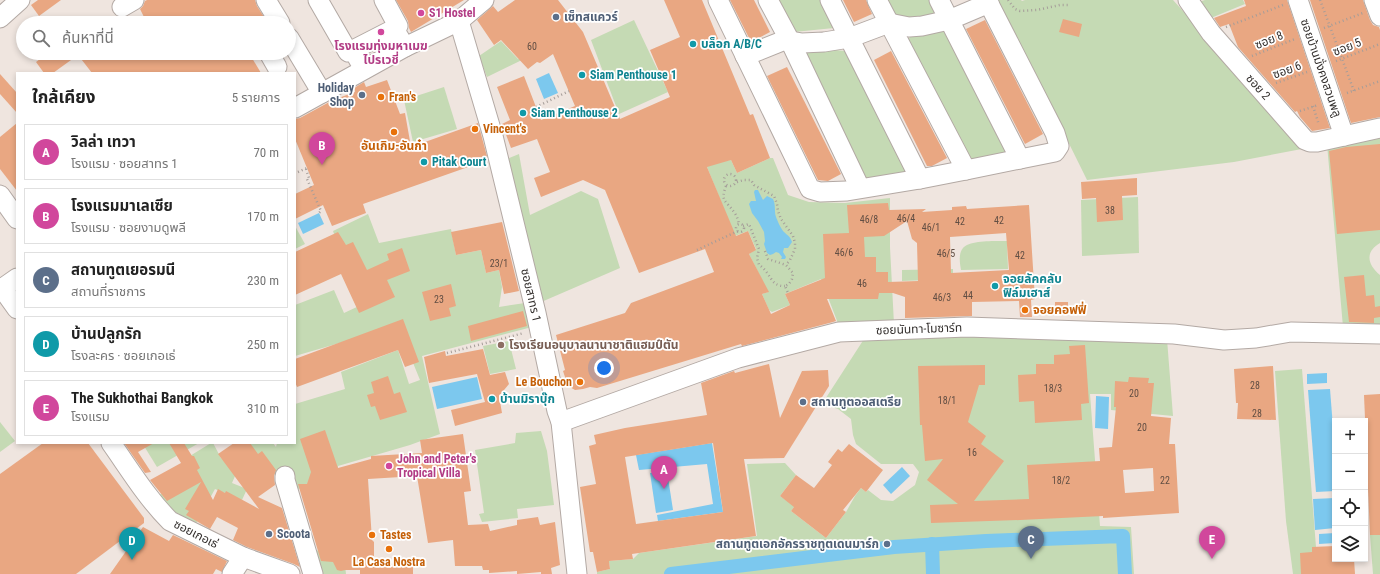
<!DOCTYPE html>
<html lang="th">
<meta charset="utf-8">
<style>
:root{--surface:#fff;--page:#f6f6f6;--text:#222;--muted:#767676;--line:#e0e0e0;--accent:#2563eb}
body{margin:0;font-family:"Roboto Condensed","Noto Sans Thai",sans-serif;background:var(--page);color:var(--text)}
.controls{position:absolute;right:12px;bottom:12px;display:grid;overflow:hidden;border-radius:0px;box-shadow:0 2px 6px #0003}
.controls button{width:36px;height:36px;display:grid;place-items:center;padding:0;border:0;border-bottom:1px solid var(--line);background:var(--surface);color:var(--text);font:20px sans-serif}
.you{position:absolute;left:604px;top:368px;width:14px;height:14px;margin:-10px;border:3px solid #fff;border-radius:50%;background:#1a73e8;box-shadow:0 0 0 6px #1a73e833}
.badge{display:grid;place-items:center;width:26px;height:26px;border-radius:50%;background:var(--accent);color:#fff;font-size:13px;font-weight:700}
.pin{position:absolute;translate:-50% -33px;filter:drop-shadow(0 1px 2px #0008)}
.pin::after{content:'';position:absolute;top:21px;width:14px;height:12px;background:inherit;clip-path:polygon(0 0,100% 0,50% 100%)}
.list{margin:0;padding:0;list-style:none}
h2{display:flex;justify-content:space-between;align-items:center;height:52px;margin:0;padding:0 16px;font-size:17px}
h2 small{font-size:13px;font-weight:400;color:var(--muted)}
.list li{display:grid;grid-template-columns:26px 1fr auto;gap:12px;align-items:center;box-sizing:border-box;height:56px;margin:0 8px 8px;padding:0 8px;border:1px solid var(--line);border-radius:0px}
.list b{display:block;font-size:15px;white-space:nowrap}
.list p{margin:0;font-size:13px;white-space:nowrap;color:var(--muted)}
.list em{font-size:13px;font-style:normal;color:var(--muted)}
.icon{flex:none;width:22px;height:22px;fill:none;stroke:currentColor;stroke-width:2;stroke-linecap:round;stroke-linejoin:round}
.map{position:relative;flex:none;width:1380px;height:574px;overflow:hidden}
.search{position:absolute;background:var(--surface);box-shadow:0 2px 6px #0003;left:16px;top:16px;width:280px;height:44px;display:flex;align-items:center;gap:10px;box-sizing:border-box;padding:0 14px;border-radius:22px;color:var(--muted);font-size:15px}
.panel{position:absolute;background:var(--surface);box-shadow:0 2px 6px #0003;left:16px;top:72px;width:280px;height:372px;border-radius:0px}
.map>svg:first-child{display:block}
</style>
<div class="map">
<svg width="1380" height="574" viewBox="0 0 1380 574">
<rect width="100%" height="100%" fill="#efe5df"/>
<g fill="#c5dab4">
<path d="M 777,0 L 820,0 L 834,28 L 794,32 Z"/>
<path d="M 883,0 L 932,0 L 937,10 L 931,16 L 900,22 Z"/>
<path d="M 996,0 L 1021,0 L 1022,1 L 1025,0 L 1173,0 L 1307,148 L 1234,162 L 1087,180 L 1011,26 Z"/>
<path d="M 1205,0 L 1243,0 L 1245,4 L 1206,20 L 1195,3 Z"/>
<path d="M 634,20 L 668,92 L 619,114 L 591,40 Z"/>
<path d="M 943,29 L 1009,153 L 973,166 L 907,42 L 911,35 Z"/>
<path d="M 501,41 L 518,59 L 522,57 L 524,59 L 487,77 L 479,56 Z"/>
<path d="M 803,47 L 845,51 L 908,172 L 866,181 Z"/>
<path d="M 444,87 L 457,129 L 413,142 L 404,100 Z"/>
<path d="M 1380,135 L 1380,243 C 1365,252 1367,264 1380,275 L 1380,328 L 1343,327 L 1327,144 Z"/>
<path d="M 519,154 L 530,215 L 581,191 L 598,199 L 620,268 L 539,303 L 507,159 Z"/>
<path d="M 770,158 L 773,158 L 788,195 L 809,202 L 845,203 L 890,198 L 890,247 L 894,324 L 839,326 L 821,279 L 785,294 L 790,305 L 772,312 L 769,310 L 762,294 L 768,292 L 749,254 L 756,249 L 748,231 L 735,236 L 705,162 L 731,160 L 737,173 Z"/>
<path d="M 1138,197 L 1139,253 L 1082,256 L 1081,200 Z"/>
<path d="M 368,214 L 379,243 L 451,229 L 456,255 L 481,250 L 486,273 L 499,270 L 502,287 L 499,307 L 525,303 L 532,327 L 422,356 L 440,434 L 410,445 L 338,466 L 338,477 L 298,489 L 313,548 L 336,561 L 345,565 L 346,574 L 321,574 L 286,467 L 272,476 L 248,443 L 273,443 L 276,447 L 277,443 L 295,443 L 295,404 L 345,389 L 341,372 L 398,350 L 409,384 L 420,380 L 398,326 L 295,356 L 295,305 L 334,290 L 344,313 L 359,306 L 333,231 Z"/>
<path d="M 295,226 L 305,244 L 295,249 Z"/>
<path d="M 1007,241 L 1008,269 L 961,270 C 960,264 958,254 963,248 C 969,240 997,241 1007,241 Z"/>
<path d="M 953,269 L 953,277 L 929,280 L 902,281 L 902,270 Z"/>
<path d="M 1086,335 L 1167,339 L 1173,416 L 1111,410 L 1111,394 L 1090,394 L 1100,526 L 1131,527 L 1134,574 L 597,574 L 597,572 L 610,569 L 609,561 L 633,559 L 639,553 L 757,536 L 747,464 L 785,463 L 796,475 L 780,496 L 787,501 L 798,502 L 791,511 L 826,538 L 846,512 L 855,496 L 861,488 L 866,492 L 868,490 L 881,500 L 893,501 L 915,485 L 919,472 L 913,464 L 881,464 L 856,444 L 853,435 L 851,419 L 838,409 L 822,404 L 864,339 L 909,336 Z"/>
<path d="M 509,341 L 516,369 L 490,374 L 483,346 Z"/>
<path d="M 1302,369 L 1316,547 L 1317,574 L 1293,574 L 1286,521 L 1275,371 Z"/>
<path d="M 0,422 L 15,441 L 0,452 Z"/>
<path d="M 541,431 L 547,451 L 554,505 L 517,509 L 518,518 L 482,522 L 479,514 L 484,513 L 475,450 L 515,443 L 516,433 Z"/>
<path d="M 149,443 L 199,443 L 157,467 L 144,446 Z"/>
<path d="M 211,443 L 213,443 L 221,458 L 238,469 L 232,483 L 247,489 L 242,500 L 215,489 L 194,527 L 180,521 L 154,496 L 194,485 L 185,459 Z"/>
<path d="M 1370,535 L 1380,535 L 1380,574 L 1373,574 Z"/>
</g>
<g fill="#7cc8ee">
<path d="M 549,73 L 558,93 L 544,99 L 536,79 Z"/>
<path d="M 755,190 L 758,190 L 763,200 L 767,196 L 773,199 C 776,205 774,211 776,217 C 778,222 781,229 784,232 C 788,236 790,236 792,242 L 788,248 L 784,248 L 783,252 L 786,257 L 785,259 L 781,259 L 782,257 L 779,253 L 776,252 L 773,254 L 770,255 L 767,253 L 764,244 L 765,241 L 764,232 L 758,221 L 752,213 L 749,204 L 751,201 L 756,201 L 754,192 Z"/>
<path d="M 319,213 L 324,224 L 303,234 L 298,223 Z"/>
<path d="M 1327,373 L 1327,383 L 1307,384 L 1307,374 Z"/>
<path d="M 477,377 L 482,399 L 437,409 L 432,387 Z"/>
<path d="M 1330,389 L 1335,453 L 1335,491 L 1316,492 L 1308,390 Z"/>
<path d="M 1096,396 L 1109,397 L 1108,429 L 1095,428 Z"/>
<path d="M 712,443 L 723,512 L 658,521 L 657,515 L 713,504 L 707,464 L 639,470 L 636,455 Z"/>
<path d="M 902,467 L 910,476 L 891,494 L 883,485 Z"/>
<path d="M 667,471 L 673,510 L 656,513 L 650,473 Z"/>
<path d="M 1335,498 L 1335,528 L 1315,530 L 1313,499 Z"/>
<path d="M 1335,533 L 1335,543 L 1319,544 L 1319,534 Z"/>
</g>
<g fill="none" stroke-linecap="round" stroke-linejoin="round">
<g stroke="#7cc8ee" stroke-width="14">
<path d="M 932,544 L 933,574"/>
<path d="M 671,574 L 894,547 L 986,541 L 1123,536 L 1125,574"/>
</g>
</g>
<g fill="#e9a782" fill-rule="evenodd">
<path d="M 38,0 L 61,0 L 39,16 L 31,5 Z"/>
<path d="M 147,0 L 255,0 L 257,6 L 266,20 L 261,23 L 147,23 L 140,9 L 143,6 L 145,1 Z"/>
<path d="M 396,0 L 464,0 L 411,32 L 409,28 L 408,21 Z"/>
<path d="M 515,0 L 558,0 L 583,32 L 620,119 L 670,97 L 650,50 L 680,37 L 664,0 L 702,0 L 750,115 L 753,114 L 770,158 L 737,173 L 731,160 L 707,167 L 736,236 L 748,231 L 756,250 L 749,254 L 769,292 L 762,294 L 771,314 L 790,305 L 785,294 L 825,278 L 823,234 L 849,233 L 847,205 L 888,203 L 889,210 L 926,209 L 922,212 L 952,210 L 952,207 L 966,206 L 967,209 L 1029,205 L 1035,299 L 1031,300 L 1032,317 L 1020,317 L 1019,301 L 972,302 L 972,316 L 905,318 L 905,297 L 893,293 L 879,293 L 878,299 L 827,299 L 836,321 L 833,322 L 742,346 L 741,344 L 597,388 L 590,387 L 583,389 L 575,390 L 568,386 L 563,371 L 565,370 L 556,335 L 625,313 L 631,303 L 714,272 L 705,249 L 639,273 L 605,190 L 583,180 L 541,197 L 534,178 L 550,172 L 537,139 L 511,148 L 502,124 L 510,120 L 497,87 L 524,76 L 541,120 L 575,106 L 553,54 L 540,63 L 537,62 L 528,69 L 501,40 L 494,45 L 477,20 L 493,6 L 498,12 ZM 907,221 L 912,239 L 917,243 L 918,281 L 888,282 L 888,272 L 876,272 L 876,257 L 865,257 L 864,237 L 884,236 ZM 1006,233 L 1009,270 L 951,273 L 950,237 Z"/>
<path d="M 730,0 L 754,0 L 770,32 L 751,42 Z"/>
<path d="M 843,0 L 866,0 L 872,14 L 854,22 Z"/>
<path d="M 1244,0 L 1287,0 L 1330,128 L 1312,131 L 1300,117 L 1297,111 L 1295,112 L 1238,47 L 1229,24 L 1220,27 L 1214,18 L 1246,6 Z"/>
<path d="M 1310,0 L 1363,0 L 1370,20 L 1373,25 L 1379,27 L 1380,30 L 1380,117 L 1351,123 Z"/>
<path d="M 1063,19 L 1082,24 L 1079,37 L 1059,32 Z"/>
<path d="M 985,20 L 1043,134 L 1025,144 L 966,29 Z"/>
<path d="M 891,51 L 947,158 L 932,166 L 927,166 L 874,60 Z"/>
<path d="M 48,53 L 249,53 L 261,73 L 92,73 L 78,55 L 53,73 L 44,73 L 36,62 Z"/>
<path d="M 787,67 L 841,174 L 828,181 L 818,180 L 767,76 Z"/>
<path d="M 0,74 L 17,93 L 17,113 L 0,94 Z"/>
<path d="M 387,80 L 400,114 L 405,113 L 411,147 L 478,123 L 488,160 L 363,204 L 366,213 L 332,226 L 323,205 L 295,219 L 295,194 L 314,185 L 295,139 L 295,119 L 300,118 L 333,100 L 355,92 L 354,88 L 364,82 L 366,87 Z"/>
<path d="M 17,123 L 17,191 L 0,169 L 0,137 Z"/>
<path d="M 1380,144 L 1380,230 L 1337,234 L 1329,151 L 1346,147 Z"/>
<path d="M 1137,178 L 1137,195 L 1122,196 L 1123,220 L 1097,222 L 1096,198 L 1082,199 L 1081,182 Z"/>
<path d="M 502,222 L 519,291 L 504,294 L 499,270 L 486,273 L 481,250 L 456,255 L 451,232 Z"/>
<path d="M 338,232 L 346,245 L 353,242 L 367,270 L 389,260 L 387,254 L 402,248 L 410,271 L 387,280 L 395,297 L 359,313 L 341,274 L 295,295 L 295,252 Z"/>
<path d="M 1364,275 L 1366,296 L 1374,295 L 1375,307 L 1380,306 L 1380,317 L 1374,318 L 1374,323 L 1349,322 L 1344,277 Z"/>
<path d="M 451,284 L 456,306 L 449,308 L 451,316 L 430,321 L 422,292 Z"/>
<rect x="1055" y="302" width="13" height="12"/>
<path d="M 523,311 L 527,326 L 471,341 L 468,326 Z"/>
<path d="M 403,319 L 419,362 L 405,367 L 398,350 L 297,387 L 295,382 L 295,359 Z"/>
<path d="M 1085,345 L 1089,403 L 1081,404 L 1082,420 L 1035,423 L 1034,401 L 1019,402 L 1018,375 L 1036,374 L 1036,364 L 1054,364 L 1054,355 L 1070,354 L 1069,346 Z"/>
<path d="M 483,349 L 490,375 L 505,372 L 509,384 L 499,396 L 502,413 L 455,426 L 451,410 L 485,402 L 477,374 L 429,383 L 424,357 L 445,351 L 446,356 Z"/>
<path d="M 769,364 L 780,418 L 802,371 L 828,370 L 829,386 L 784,458 L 744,459 L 756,536 L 632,554 L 633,559 L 609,561 L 610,569 L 597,572 L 593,552 L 590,552 L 580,487 L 596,484 L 589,446 L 596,444 L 594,435 L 625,428 L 707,415 L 701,383 L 734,371 L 735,373 ZM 713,443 L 723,512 L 636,524 L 625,457 Z"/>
<path d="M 985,365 L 985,385 L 979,385 L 968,422 L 986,436 L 981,444 L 1004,461 L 974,501 L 1029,499 L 1027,465 L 1100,461 L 1099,448 L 1112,447 L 1116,407 L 1114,407 L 1115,381 L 1128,382 L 1129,377 L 1149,378 L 1148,383 L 1154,383 L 1151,416 L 1171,418 L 1169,444 L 1175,444 L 1179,513 L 1103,518 L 1103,516 L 1020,520 L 931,523 L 930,505 L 958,504 L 927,480 L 943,459 L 925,461 L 922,425 L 920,425 L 918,366 ZM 1153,468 L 1154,491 L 1125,493 L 1123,470 Z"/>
<path d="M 1273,366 L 1276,420 L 1237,419 L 1238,403 L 1236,403 L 1234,369 Z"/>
<path d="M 388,376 L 394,394 L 400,392 L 407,412 L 380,420 L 375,406 L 371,407 L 367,395 L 374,393 L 371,382 Z"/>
<path d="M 1380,394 L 1380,535 L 1370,535 L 1364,395 Z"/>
<path d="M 325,430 L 338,468 L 371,459 L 371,456 L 422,453 L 420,440 L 463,434 L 471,491 L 464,492 L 468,525 L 488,524 L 490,531 L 517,525 L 517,520 L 538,517 L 540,525 L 555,522 L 560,565 L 551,568 L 552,574 L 541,574 L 541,572 L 517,574 L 517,571 L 489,573 L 489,570 L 483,570 L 482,566 L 455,566 L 453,540 L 428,543 L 417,476 L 368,479 L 372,540 L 374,542 L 374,563 L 413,564 L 413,574 L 360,574 L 360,570 L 345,570 L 341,571 L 337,570 L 333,562 L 321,561 L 298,484 L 307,484 L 311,472 L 300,439 Z"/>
<path d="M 43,443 L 88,443 L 144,518 L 144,523 L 76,574 L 0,574 L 0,474 Z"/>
<path d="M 124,443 L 154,443 L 138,452 L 151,472 L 145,473 Z"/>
<path d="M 169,443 L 184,443 L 192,456 L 194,456 L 200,468 L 197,470 L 213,500 L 218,489 L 225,493 L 226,491 L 259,509 L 218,454 L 234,443 L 250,443 L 258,454 L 262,451 L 276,470 L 274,476 L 275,485 L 258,497 L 282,508 L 300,567 L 294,564 L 247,547 L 233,540 L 238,528 L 217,517 L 210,529 L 186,515 L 189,511 L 185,509 L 201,482 L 167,501 L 150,480 L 181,463 Z"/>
<path d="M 849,444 L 883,470 L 866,492 L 861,488 L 843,510 L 846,512 L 826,538 L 791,511 L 794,507 L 780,496 L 796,475 L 814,488 L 832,465 L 828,462 L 838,449 L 842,452 Z"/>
<path d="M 143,527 L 169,541 L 173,535 L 227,561 L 222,572 L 216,569 L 213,574 L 110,574 Z"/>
<path d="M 1335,546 L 1335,559 L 1354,559 L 1355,574 L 1301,574 L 1300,553 L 1312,552 L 1312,547 Z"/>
</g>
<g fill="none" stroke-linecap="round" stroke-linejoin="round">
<defs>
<g id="minor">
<path d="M 266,0 L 280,23"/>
<path d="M 318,0 L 348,52 L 353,50 L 364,69"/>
<path d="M 384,0 L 398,26 L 394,29 L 405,47"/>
<path d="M 718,0 L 810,189 L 820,192 L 847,191 L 920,179"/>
<path d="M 768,0 L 790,41 L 860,188"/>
<path d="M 830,0 L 920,179 L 966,170 L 877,0"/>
<path d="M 939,0 L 1020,159 L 1055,152 L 1059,146 L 1055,133 L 987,0"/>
<path d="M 1188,0 L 1211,33 L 1305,140 L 1310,142 L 1317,142 L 1380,128"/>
<path d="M 1298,0 L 1344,136"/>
<path d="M 1374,0 L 1380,16"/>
<path d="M 122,7 L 134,0"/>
<path d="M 0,18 L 20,0"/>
<path d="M 459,21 L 493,136 L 536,313 L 557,411 L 561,422 L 577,574"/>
<path d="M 289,38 L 322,93"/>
<path d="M 353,50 L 394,29"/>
<path d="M 269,53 L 277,67"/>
<path d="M 745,56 L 785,40 L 802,43 L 824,42 L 849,38 L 889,23 L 909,27 L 922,26 L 949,20 L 989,3"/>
<path d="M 295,108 L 405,47 L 459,21 L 484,0"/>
<path d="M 966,170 L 1020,159"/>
<path d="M 0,195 L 17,219"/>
<path d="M 2,288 L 17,309"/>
<path d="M 0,290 L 17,278"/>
<path d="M 561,422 L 738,358 L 839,332 L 967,327 L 1174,334 L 1224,340 L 1256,338 L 1291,332 L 1380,334"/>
<path d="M 111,443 C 130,470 147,498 170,521 L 243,557 L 290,574"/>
<path d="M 285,476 L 285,480 L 313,574"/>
<path d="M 232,574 L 243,557"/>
</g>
</defs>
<use href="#minor" stroke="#b3a9a4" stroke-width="21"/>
<g stroke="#a59d99" stroke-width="2.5" stroke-dasharray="1 3" stroke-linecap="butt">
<path d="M 1008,0 L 1015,9 L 1020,11 L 1037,10 L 1060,5 L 1070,5"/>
<path d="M 1320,0 L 1354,91"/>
<path d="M 1226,27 L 1283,5"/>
<path d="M 1324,28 L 1363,13"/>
<path d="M 1252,56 L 1295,39"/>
<path d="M 1336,61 L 1380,44"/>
<path d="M 1276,83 L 1307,72"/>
<path d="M 1347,93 L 1380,81"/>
<path d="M 1313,106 L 1319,125"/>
<path d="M 536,107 L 569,91"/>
<path d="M 1300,111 L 1318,105"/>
<path d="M 306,169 L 309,178 L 307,179 L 321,211 L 319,213"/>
<path d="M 298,172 L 307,168"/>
<circle cx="730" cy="180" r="6"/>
<path d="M 737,182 L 744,180 L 751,180 L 754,185 L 774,196 L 777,204 L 778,211 L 781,219 L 793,236 L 795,243 L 795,249 L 790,260 L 786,265"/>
<path d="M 726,186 C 720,202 726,200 734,212 C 737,216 738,220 739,224"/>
<circle cx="740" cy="228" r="4"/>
<path d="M 743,226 L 749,224 L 759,249 L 757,258 L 759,265 C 771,272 770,287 785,286"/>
<path d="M 697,250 L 738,231"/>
<path d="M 765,251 L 768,259 L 786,265 L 793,273 L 792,279 L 789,284 L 785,286 L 788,293"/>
<path d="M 447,353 L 524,333"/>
</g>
<use href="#minor" stroke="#fff" stroke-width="19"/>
</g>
<g fill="#d1479c" stroke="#fff" stroke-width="1.5">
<circle cx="421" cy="13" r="4"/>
<circle cx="381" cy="32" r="4"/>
<circle cx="389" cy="466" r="4"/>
</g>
<g fill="#5c6f8a" stroke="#fff" stroke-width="1.5">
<circle cx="556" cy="17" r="4"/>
<circle cx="362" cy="95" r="4"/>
<circle cx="803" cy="402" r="4"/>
<circle cx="269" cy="534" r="4"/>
<circle cx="887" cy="544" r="4"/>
</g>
<g fill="#0f9aa8" stroke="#fff" stroke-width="1.5">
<circle cx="693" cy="44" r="4"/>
<circle cx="582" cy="75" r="4"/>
<circle cx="523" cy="113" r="4"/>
<circle cx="424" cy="162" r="4"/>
<circle cx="995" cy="286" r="4"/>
<circle cx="492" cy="399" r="4"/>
</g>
<g fill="#e8710a" stroke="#fff" stroke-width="1.5">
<circle cx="381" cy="97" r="4"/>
<circle cx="475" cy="129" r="4"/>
<circle cx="394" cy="132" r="4"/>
<circle cx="1025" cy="310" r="4"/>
<circle cx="580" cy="382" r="4"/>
<circle cx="372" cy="535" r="4"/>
<circle cx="389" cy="549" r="4"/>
</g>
<circle fill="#8d6e63" stroke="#fff" stroke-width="1.5" cx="501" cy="345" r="4"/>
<g text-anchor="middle" stroke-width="3.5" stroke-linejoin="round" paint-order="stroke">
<g font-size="10" fill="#614e43">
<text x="532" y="50">60</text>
<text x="1110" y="214">38</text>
<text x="906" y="222">46/4</text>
<text x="869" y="223">46/8</text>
<text x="999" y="224">42</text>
<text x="960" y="225">42</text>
<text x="931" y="231">46/1</text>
<text x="844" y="256">46/6</text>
<text x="946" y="257">46/5</text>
<text x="1020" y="259">42</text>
<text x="499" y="267">23/1</text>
<text x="862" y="287">46</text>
<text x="968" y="299">44</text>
<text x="942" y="301">46/3</text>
<text x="439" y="303">23</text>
<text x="1255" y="389">28</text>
<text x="1053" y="392">18/3</text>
<text x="1134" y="397">20</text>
<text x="947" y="404">18/1</text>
<text x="1257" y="417">28</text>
<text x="1142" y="431">20</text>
<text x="972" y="456">16</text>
<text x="1061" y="484">18/2</text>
<text x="1165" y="484">22</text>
</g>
<g font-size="12" font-weight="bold" fill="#b23c85" stroke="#fff" text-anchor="start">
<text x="429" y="17">S1 Hostel</text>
<text x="381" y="50" text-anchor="middle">โรงแรมทุ่งมหาเมฆ<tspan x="381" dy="14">ไปรเวชี่</tspan></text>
<text x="397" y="463">John and Peter's<tspan x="397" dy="14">Tropical Villa</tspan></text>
</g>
<g font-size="12" font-weight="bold" fill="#4e5e75" stroke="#fff" text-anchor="start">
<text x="564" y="21">เซ็ทสแควร์</text>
<text x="354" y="92" text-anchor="end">Holiday<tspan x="354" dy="14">Shop</tspan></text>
<text x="811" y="406">สถานทูตออสเตรีย</text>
<text x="277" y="538">Scoota</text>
<text x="879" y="548" text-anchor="end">สถานทูตเอกอัครราชทูตเดนมาร์ก</text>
</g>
<g font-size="12" fill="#34302e" stroke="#fff">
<text transform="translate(1269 40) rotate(-22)" y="4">ซอย 8</text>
<text transform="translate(1347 47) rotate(-21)" y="4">ซอย 5</text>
<text transform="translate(1321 68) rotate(71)" y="4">ซอยบ้านมั่งคงสวนพลู</text>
<text transform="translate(1287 70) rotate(-20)" y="4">ซอย 6</text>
<text transform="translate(1258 87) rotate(48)" y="4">ซอย 2</text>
<text transform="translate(531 295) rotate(77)" y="4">ซอยสาทร 1</text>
<text transform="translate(919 329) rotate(-2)" y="4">ซอยนันทา-โมซาร์ท</text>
<text transform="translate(196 534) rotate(27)" y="4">ซอยเกอเธ่</text>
</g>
<g font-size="12" font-weight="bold" fill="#0d838f" stroke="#fff" text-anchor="start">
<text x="701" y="48">บล็อก A/B/C</text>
<text x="590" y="79">Siam Penthouse 1</text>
<text x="531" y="117">Siam Penthouse 2</text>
<text x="432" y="166">Pitak Court</text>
<text x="1003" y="283">จอยลัคคลับ<tspan x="1003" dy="14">ฟิล์มเฮาส์</tspan></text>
<text x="500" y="403">บ้านมิราบุ๊ก</text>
</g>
<g font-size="12" font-weight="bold" fill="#c56008" stroke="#fff" text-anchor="start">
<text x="389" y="101">Fran's</text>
<text x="483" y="133">Vincent's</text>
<text x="394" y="150" text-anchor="middle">อันเกิม-อันก๋า</text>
<text x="1033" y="314">จอยคอฟฟี่</text>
<text x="572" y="386" text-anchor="end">Le Bouchon</text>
<text x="380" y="539">Tastes</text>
<text x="389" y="566" text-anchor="middle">La Casa Nostra</text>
</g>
<g font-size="12" font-weight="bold" fill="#785e54" stroke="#fff" text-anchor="start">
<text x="509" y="349">โรงเรียนอนุบาลนานาชาติแฮมป์ตัน</text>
</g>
</g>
</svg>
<div class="controls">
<button>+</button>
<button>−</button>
<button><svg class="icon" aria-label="locate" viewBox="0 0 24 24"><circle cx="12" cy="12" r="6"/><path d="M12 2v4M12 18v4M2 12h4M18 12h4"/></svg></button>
<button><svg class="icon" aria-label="layers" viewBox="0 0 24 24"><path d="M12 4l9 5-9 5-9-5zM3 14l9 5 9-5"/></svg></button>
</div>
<div class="you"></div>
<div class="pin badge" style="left:664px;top:489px;background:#d1479c">A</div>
<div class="pin badge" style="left:322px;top:165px;background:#d1479c">B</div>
<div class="pin badge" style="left:1031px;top:559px;background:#5c6f8a">C</div>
<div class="pin badge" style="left:132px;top:560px;background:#0f9aa8">D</div>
<div class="pin badge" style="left:1212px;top:559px;background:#d1479c">E</div>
<div class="search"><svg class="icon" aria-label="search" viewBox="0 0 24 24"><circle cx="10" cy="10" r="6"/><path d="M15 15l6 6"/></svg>ค้นหาที่นี่</div>
<section class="panel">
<h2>ใกล้เคียง<small>5 รายการ</small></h2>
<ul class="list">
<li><span class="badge" style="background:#d1479c">A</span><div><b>วิลล่า เทวา</b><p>โรงแรม · ซอยสาทร 1</p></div><em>70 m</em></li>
<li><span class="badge" style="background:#d1479c">B</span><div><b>โรงแรมมาเลเซีย</b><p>โรงแรม · ซอยงามดูพลี</p></div><em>170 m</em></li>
<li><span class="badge" style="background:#5c6f8a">C</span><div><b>สถานทูตเยอรมนี</b><p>สถานที่ราชการ</p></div><em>230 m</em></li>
<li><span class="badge" style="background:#0f9aa8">D</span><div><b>บ้านปลูกรัก</b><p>โรงละคร · ซอยเกอเธ่</p></div><em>250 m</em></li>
<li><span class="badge" style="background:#d1479c">E</span><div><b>The Sukhothai Bangkok</b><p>โรงแรม</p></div><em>310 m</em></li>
</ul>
</section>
</div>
